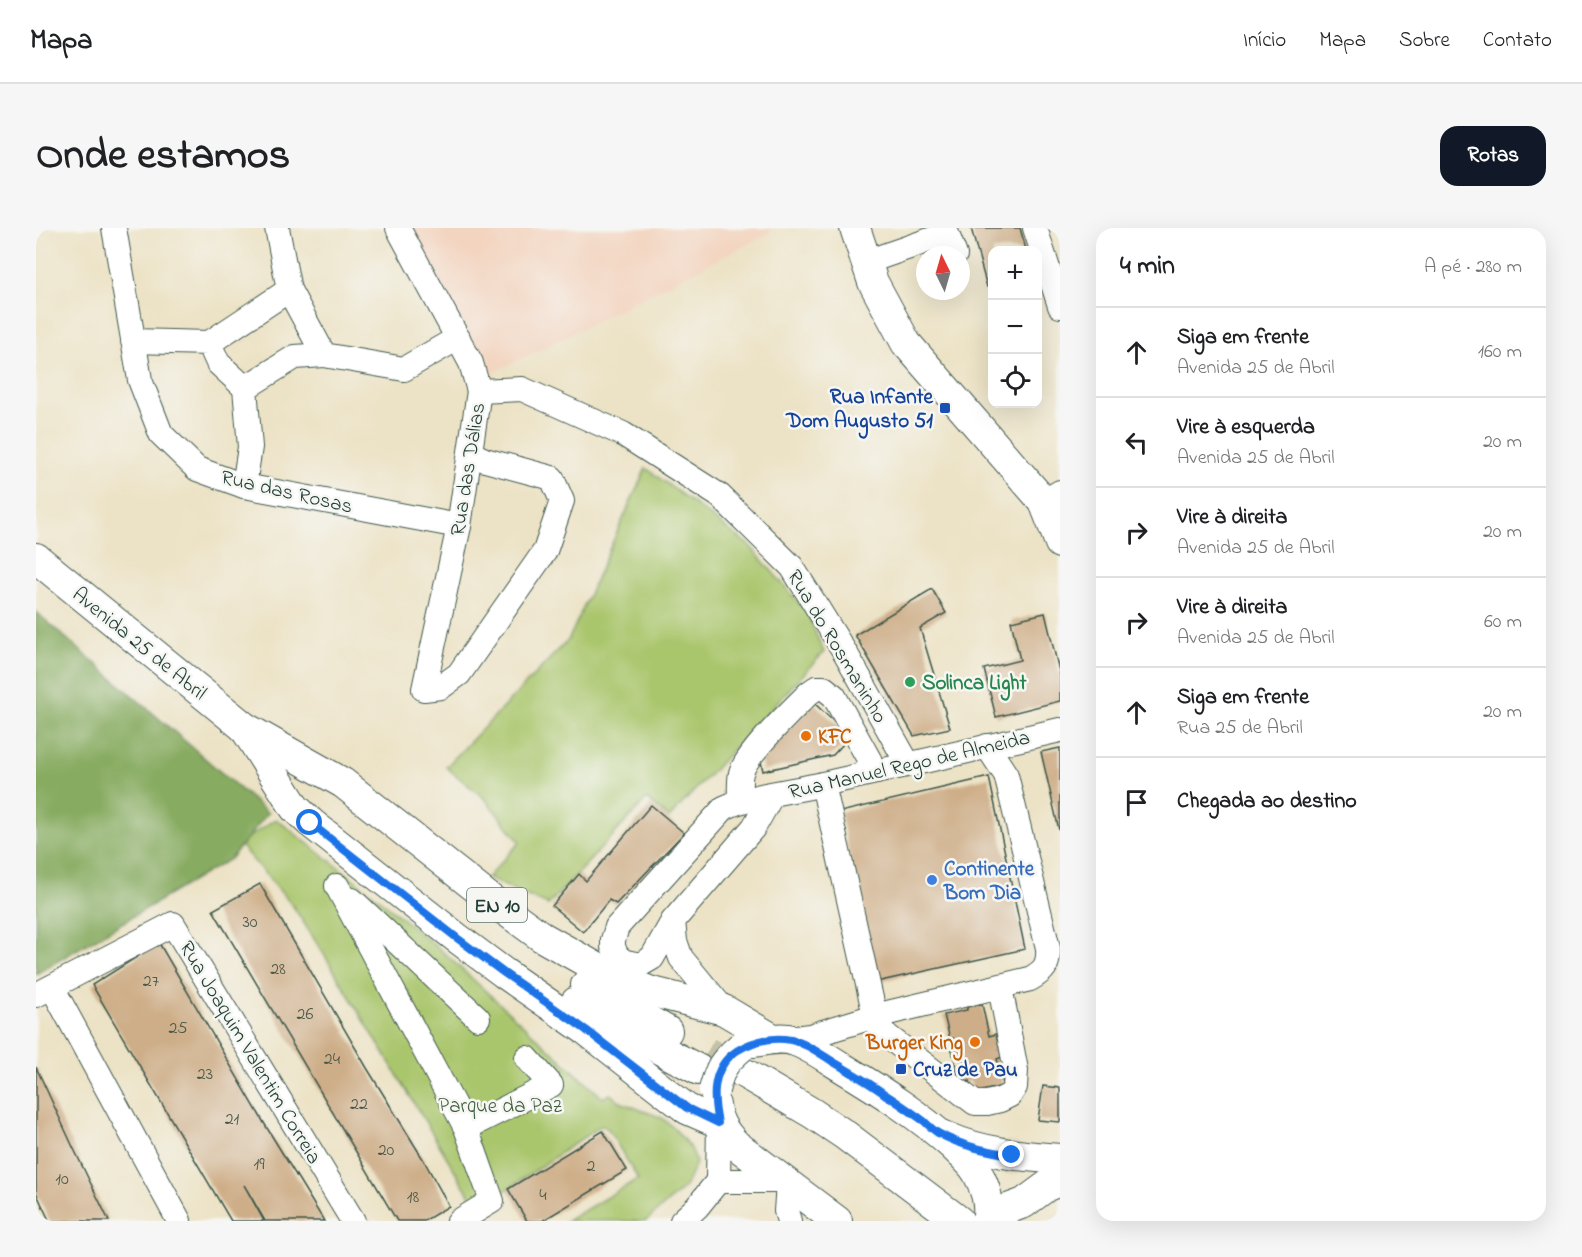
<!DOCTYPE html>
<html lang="pt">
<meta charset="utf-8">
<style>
:root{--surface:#fff;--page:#f6f6f6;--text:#202124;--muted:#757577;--line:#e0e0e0;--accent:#111827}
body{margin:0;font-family:"Indie Flower",sans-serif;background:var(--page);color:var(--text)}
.controls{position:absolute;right:18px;top:18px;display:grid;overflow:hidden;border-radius:12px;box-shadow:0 6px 24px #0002}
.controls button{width:54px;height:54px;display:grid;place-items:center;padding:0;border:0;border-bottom:2px solid var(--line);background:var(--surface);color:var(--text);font:30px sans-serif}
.compass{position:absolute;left:880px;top:18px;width:54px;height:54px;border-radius:50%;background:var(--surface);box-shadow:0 6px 24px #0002;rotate:355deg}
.stop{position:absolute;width:18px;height:18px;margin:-14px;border:4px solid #1a73e8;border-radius:50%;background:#fff}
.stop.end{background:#1a73e8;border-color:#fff;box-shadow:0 2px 6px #0008}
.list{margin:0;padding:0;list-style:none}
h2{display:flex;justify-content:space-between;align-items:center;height:78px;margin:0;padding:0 24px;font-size:26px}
h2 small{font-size:20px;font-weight:400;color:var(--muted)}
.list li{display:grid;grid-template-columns:39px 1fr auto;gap:18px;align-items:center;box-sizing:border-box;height:90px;padding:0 24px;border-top:2px solid var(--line)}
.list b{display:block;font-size:22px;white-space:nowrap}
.list p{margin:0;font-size:20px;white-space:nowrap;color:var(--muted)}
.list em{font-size:20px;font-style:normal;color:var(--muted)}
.icon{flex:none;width:33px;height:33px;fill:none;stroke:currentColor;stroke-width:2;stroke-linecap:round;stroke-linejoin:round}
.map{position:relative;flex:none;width:1024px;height:993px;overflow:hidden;border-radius:18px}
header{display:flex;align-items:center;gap:36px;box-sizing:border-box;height:84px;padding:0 30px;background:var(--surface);border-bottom:2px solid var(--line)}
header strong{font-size:28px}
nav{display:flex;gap:33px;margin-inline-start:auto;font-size:21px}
.intro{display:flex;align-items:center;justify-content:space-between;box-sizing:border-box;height:144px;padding:0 36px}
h1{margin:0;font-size:42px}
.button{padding:15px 27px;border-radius:18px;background:var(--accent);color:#fff;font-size:21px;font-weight:700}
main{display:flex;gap:36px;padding:0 36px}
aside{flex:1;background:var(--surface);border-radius:18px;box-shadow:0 6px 24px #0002}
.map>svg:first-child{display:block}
</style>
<header>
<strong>Mapa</strong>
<nav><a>Início</a><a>Mapa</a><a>Sobre</a><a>Contato</a></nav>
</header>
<div class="intro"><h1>Onde estamos</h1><a class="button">Rotas</a></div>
<main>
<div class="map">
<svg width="1024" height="993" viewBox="0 0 1024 993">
<rect width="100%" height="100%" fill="#f6f6f2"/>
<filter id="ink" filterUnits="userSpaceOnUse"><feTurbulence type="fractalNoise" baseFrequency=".0167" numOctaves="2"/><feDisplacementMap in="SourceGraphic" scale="12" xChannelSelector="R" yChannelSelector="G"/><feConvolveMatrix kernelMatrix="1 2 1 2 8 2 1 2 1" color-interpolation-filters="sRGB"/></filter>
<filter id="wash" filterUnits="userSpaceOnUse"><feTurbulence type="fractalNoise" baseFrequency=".008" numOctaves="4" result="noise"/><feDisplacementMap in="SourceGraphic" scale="24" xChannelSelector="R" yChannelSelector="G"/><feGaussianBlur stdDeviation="1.35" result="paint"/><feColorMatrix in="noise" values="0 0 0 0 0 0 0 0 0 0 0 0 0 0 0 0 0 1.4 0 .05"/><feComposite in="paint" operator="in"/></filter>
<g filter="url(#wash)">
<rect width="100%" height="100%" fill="#ece2c5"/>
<path fill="#f3d4bf" d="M 374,0 L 734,0 L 734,5 L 453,147 Z"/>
<g fill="#aac66d" stroke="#648250" stroke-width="1.5">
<path d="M 610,240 L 714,318 L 770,383 L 788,424 L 633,590 L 611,571 L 512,677 L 451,650 L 484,614 L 449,571 L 410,539 L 533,411 Z"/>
<path d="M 240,591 L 342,670 L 408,725 L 567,870 L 574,866 L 587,875 L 626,890 L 639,901 L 656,922 L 660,935 L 649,959 L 610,993 L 530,993 L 602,951 L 572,901 L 566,897 L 442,981 L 291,731 L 257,678 L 203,616 Z"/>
</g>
<path fill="#87ab60" stroke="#53744a" stroke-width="1.5" d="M 0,384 L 232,585 L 194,631 L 0,746 Z"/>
<g id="blocks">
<g fill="#ceae88">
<path d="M 935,0 L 984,0 L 990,22 L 957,22 L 957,57 L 951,59 Z"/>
<path d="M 896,361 L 910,385 L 884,400 L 914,500 L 878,508 L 819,407 Z"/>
<path d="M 1009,385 L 1024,447 L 1024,473 L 960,489 L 948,441 L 984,432 L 975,393 Z"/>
<path d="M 778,475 L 811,506 L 807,511 L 810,513 L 797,527 L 727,543 L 724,529 Z"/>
<path d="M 1024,520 L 1024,602 L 1023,602 L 1005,524 Z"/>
<path d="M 953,549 L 989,721 L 840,754 L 804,584 Z"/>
<path d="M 615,577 L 648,605 L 580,676 L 573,672 L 547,704 L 516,678 L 543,646 L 550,653 Z"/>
<path d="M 224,656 L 331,840 L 387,931 L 413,978 L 388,993 L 361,993 L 177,682 Z"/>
<path d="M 123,715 L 231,900 L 288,993 L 229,993 L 208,957 L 228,993 L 195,993 L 56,757 Z"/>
<path d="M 946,776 L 953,808 L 960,806 L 966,829 L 961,831 L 963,840 L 968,839 L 970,850 L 966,851 L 967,858 L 937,865 L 934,853 L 924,855 L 915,818 L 918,817 L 917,810 L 914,811 L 908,787 L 931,782 L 931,779 Z"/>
<path d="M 0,839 L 37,919 L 73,993 L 13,993 L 12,990 L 0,964 Z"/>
<path d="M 1007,858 L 1024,860 L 1024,894 L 1002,892 Z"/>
<path d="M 567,903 L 591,942 L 506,993 L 491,993 L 472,961 Z"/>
</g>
</g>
</g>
<g filter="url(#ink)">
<use href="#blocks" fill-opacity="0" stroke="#3e564a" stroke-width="1.5"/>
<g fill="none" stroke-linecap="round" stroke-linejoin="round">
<path stroke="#c3c1a8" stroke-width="30" stroke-dasharray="30 15" stroke-linecap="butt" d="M 671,824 L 706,844"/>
<defs>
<g id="minor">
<path d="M 78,0 L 104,152 L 125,206 L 161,241 L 208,258 L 423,298"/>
<path d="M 241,0 L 253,62 L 288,127 L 368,141 L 422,110"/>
<path d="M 362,0 L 435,135 L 443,163 L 423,298 L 388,461 L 405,459 L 423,446 L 509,323 L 526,273 L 516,250 L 449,232 L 434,225"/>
<path d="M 999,0 L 1024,78"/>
<path d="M 830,34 L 911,6 L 919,27"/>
<path d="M 97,113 L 173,115 L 182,135 L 209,160"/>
<path d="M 173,115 L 253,62"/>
<path d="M 443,163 L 486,161 L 587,206 L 684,268 L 756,339 L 810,426 L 872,536"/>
<path d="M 208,258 L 214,219 L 209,160 L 259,129 L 288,127"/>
<path d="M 1008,274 L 1024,264"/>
<path d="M 787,556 L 839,788 L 842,798 L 850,807 L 939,875 L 951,875 L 964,872 L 974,867 L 979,859 L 980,842 L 964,759"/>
<path d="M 736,567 L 718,599 L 637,693 L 616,730 L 604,737 L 590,734 L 584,731 L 580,726 L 577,719 L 577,712 L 581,699 L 688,580 C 714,567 758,563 787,556 L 1024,502"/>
<path d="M 704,573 C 704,564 703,554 705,545 C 710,526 757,481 773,465 L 780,460 L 788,460 L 798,468 L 840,544"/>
<path d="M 301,658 L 430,900 L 456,973 L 423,993"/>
<path d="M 316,672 L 442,790"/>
<path d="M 637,693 L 639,713 L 645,730 L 688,782"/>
<path d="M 16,759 L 143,993"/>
<path d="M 0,767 L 137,696 L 317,993"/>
<path d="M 749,811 L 774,808 L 839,788 L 994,751 C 1008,743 1013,738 1012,720 L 970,547 L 951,518"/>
<path d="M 430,900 L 515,857 L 491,830"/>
<path d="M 682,953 L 749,953"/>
<path d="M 682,953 L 683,895"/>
<path d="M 752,956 L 750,983 L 753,993"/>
<path d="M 646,993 L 661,979 L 682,953"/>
</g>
<g id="major">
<path d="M 819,0 L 837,54 L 870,115 L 1008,274 L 1024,315"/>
<path d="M 0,330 L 208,499 L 307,555 L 462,677 L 506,709 L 579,750 L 613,763 L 688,782 L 737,811"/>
<path d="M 210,502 L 259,580 L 275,595 L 421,710 L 468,745 L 550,802 L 651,881 L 683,895"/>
<path d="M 550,757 L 631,803"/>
<path d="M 540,774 L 582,799 L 663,842"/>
<path d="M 718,814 C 732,812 746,808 759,813 C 776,819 792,831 807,840 C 845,863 883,887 916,917 C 925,926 935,934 941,944 C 949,958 955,977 951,993"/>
<path d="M 706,844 L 776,885 L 809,907 L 923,993"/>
<path d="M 679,877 C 681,894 688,904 700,917 L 801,993"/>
<path d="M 911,909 C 947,925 985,928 1024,931"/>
<path d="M 952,988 L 988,975 L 1011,958 L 1024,953"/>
</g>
</defs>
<use href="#minor" stroke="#3e564a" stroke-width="26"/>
<use href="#major" stroke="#3e564a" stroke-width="32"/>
<use href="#minor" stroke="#fff" stroke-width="24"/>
<use href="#major" stroke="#fff" stroke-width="30"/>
<defs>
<path id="major-bridge" d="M 678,862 C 684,840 687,834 705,819"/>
</defs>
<use href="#major-bridge" stroke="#3e564a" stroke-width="32" stroke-linecap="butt"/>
<use href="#major-bridge" stroke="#fff" stroke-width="30"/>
</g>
</g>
<g fill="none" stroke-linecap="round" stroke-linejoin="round" filter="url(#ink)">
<path stroke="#1a73e8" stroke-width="8" d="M 274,595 L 421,710 L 468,745 L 550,802 L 651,880 L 682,895 C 677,871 675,845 695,827 C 711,814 735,808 755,812 C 770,815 783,825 796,833 C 814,844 833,854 850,867 C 863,875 875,884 888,893 C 892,897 897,902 902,905 C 925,918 950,923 976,927"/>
</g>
<g fill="#1a4fb4" stroke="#f6f6f2" stroke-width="2">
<rect x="903" y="174" width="12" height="12" rx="3"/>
<rect x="859" y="835" width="12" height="12" rx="3"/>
</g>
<circle fill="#2e9e5b" stroke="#f6f6f2" stroke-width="2" cx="874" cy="454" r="6"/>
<g fill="#e8710a" stroke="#f6f6f2" stroke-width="2">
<circle cx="770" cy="508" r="6"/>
<circle cx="939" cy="814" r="6"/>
</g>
<circle fill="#3f7fe0" stroke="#f6f6f2" stroke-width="2" cx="896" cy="652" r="6"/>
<g text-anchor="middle" stroke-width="5" stroke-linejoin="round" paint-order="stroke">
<g font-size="18" fill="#4b5949">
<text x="214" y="699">30</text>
<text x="242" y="746">28</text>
<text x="115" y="758">27</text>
<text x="269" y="791">26</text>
<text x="142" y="805">25</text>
<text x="296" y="836">24</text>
<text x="169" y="851">23</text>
<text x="323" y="881">22</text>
<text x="196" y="896">21</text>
<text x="350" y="927">20</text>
<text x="223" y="941">19</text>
<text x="555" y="943">2</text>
<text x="26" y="956">10</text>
<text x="507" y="972">4</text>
<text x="377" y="974">18</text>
</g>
<rect fill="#f6f6f2" stroke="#60746d" stroke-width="1.5" x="431" y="660" width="60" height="34" rx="4.5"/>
<g font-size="20" font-weight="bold" fill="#1f3d34">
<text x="461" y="684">EN 10</text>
</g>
<g font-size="21" font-weight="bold" fill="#164399" stroke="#f6f6f2" text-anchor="end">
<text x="897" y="175">Rua Infante<tspan x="897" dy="24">Dom Augusto 51</tspan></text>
<text x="877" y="848" text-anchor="start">Cruz de Pau</text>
</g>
<g font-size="21" fill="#1f3d34" stroke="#f6f6f2">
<text transform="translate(431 241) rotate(-81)" y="7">Rua das Dálias</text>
<text transform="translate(251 263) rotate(13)" y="7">Rua das Rosas</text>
<text transform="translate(104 415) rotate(39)" y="7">Avenida 25 de Abril</text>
<text transform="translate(802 418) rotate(59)" y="7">Rua do Rosmaninho</text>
<text transform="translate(873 536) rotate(-13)" y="7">Rua Manuel Rego de Almeida</text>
<text transform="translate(215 824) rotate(59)" y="7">Rua Joaquim Valentim Correia</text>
</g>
<g font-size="21" font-weight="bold" fill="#27864d" stroke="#f6f6f2" text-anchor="start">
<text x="886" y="461">Solinca Light</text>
</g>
<g font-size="21" font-weight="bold" fill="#c56008" stroke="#f6f6f2" text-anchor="start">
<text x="782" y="515">KFC</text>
<text x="927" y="821" text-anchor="end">Burger King</text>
</g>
<g font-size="21" font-weight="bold" fill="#366cbe" stroke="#f6f6f2" text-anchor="start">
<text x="908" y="647">Continente<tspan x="908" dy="24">Bom Dia</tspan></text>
</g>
<g font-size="21" fill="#425f42" stroke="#f6f6f2">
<text x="464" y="884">Parque da Paz</text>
</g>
</g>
</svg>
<div class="controls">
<button>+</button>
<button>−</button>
<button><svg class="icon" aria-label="locate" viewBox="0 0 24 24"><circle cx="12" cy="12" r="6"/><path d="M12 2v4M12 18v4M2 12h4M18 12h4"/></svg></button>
</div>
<svg class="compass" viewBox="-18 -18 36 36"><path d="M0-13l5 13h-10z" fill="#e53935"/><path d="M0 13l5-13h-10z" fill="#757577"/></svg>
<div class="stop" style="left:274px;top:595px"></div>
<div class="stop end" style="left:976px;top:927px"></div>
</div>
<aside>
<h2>4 min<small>A pé · 280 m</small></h2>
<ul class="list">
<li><svg class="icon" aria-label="ahead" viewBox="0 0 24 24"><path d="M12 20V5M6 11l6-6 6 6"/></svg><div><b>Siga em frente</b><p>Avenida 25 de Abril</p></div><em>160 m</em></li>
<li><svg class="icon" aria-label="left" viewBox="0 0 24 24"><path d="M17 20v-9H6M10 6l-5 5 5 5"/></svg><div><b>Vire à esquerda</b><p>Avenida 25 de Abril</p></div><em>20 m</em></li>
<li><svg class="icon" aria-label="right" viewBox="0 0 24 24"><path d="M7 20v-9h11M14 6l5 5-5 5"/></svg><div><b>Vire à direita</b><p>Avenida 25 de Abril</p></div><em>20 m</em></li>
<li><svg class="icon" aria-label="right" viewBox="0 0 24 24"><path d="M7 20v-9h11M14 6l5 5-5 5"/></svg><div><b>Vire à direita</b><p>Avenida 25 de Abril</p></div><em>60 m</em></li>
<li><svg class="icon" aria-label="ahead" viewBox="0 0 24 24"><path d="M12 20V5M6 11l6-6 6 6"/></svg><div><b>Siga em frente</b><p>Rua 25 de Abril</p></div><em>20 m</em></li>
<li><svg class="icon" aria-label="arrive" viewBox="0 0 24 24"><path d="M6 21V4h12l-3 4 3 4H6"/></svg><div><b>Chegada ao destino</b></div></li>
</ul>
</aside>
</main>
